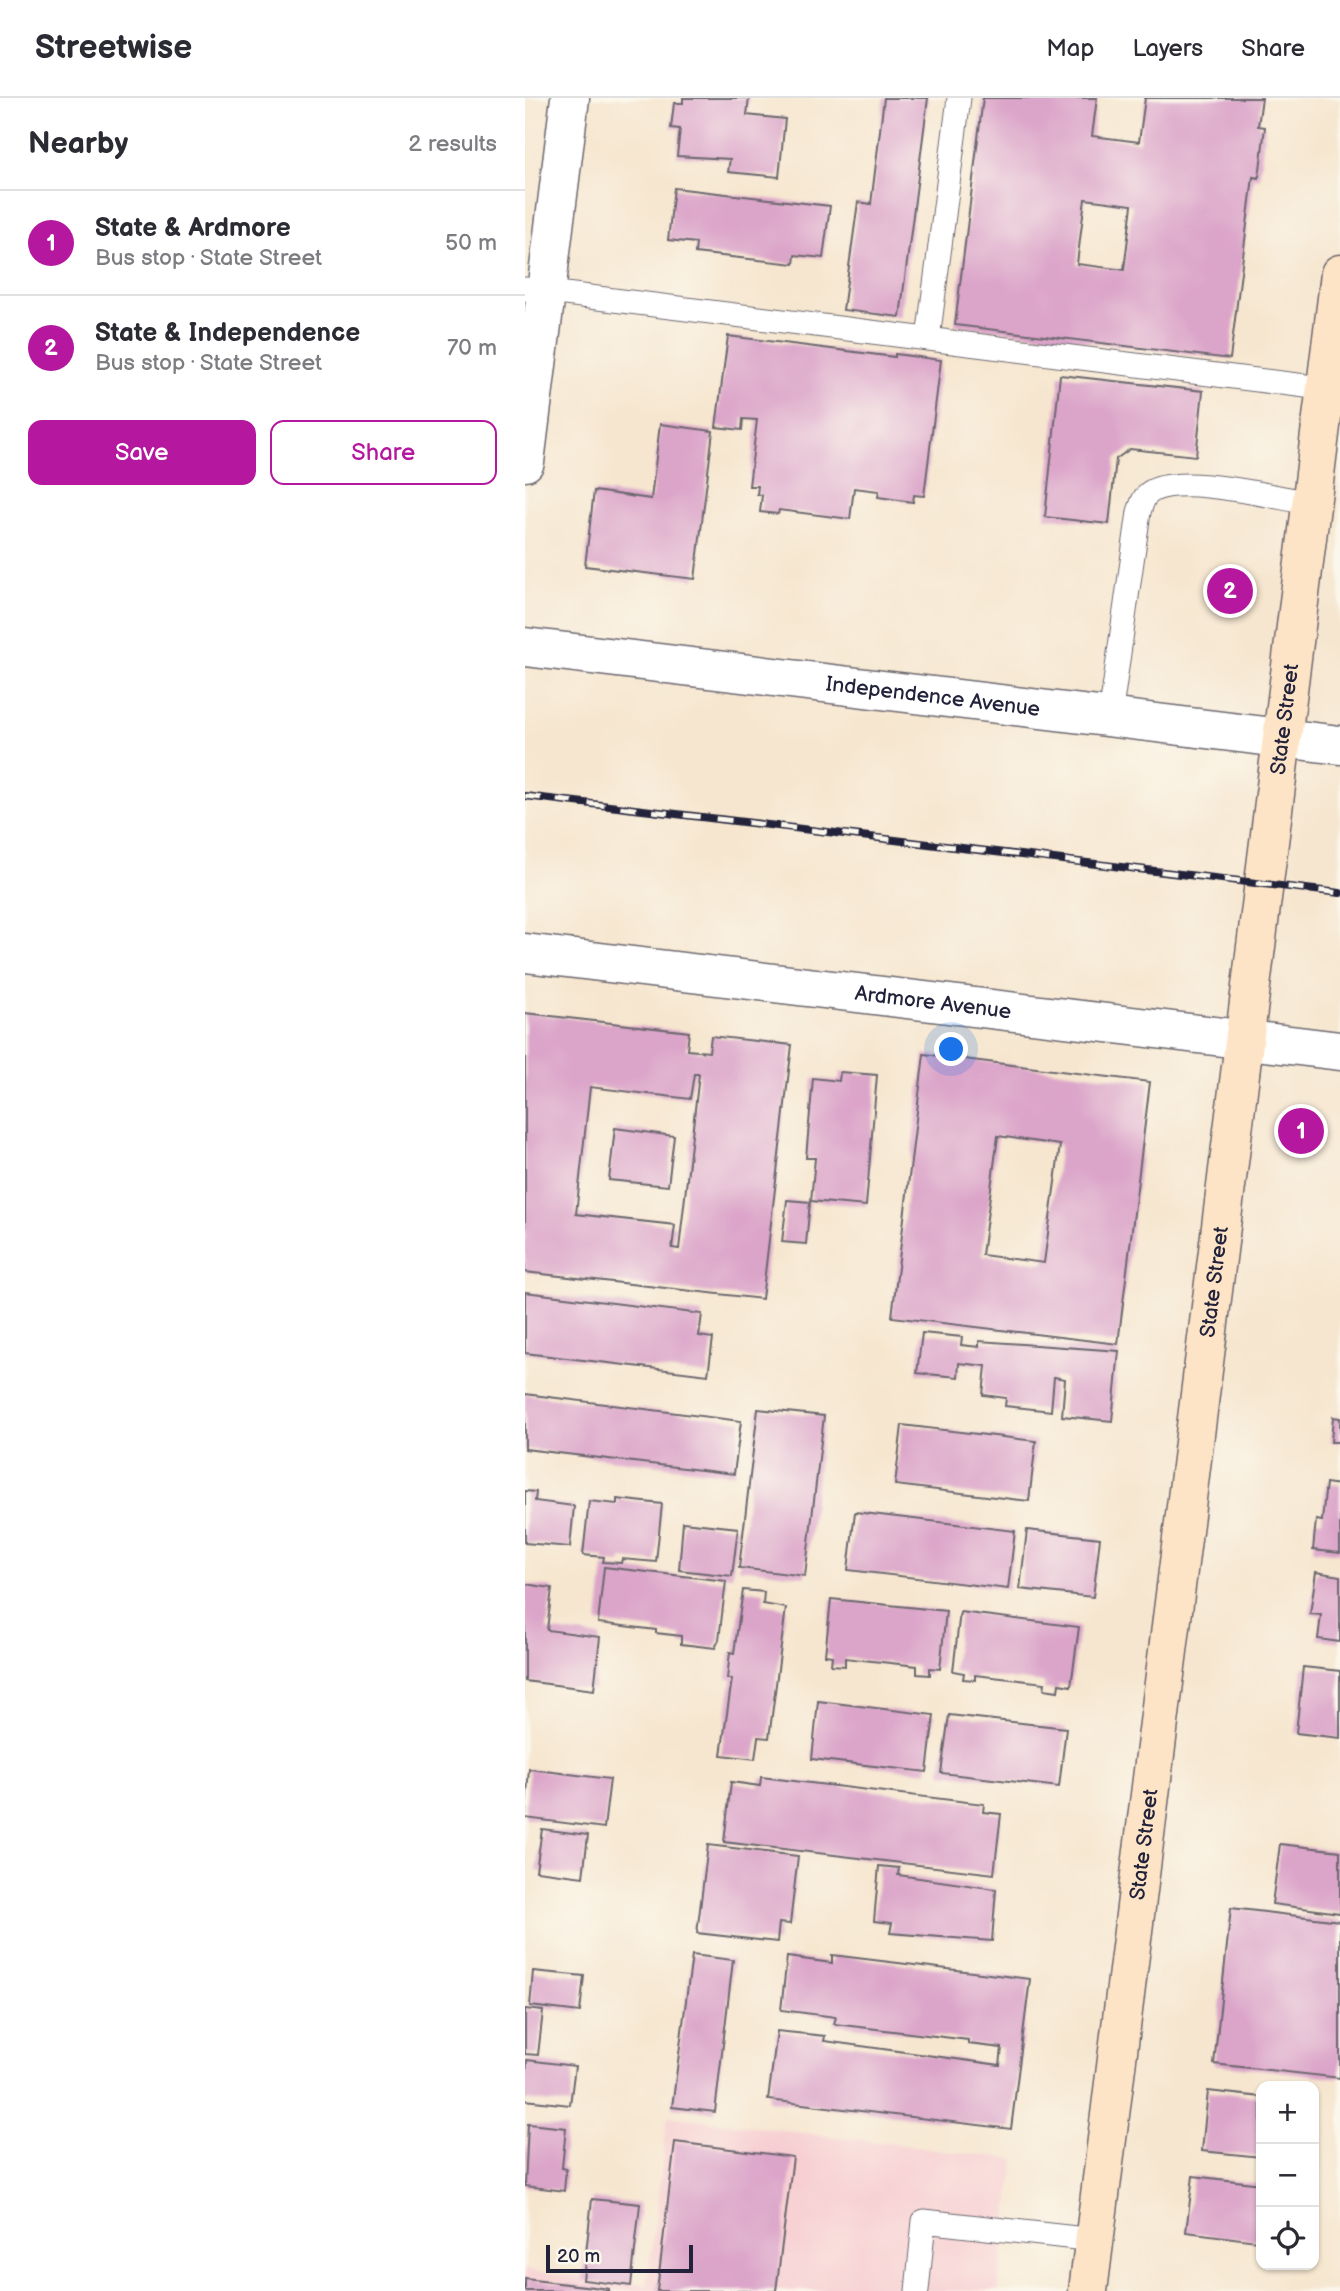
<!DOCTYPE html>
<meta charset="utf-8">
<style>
:root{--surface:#fff;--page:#f7f7f7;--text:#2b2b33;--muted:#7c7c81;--line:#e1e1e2;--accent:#b5179e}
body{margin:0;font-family:"Balsamiq Sans",sans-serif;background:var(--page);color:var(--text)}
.controls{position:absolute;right:21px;bottom:21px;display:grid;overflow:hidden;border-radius:14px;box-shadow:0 2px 5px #0004}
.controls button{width:63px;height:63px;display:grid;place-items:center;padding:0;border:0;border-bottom:2px solid var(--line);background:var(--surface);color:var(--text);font:35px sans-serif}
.scale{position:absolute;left:21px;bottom:18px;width:147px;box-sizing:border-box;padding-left:7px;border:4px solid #22223b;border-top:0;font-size:19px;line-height:24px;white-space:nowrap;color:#22223b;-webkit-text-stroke:5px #fbf7ec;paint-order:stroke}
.you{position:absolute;left:427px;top:952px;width:24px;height:24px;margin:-18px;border:5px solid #fff;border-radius:50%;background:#1a73e8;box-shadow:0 0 0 10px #1a73e833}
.badge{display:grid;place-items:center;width:46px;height:46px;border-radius:50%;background:var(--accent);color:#fff;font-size:23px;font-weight:700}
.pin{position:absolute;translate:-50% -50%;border:4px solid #fff;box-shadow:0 2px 7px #0006}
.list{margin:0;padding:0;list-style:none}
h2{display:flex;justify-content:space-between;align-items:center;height:91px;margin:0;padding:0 28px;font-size:30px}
h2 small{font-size:23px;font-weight:400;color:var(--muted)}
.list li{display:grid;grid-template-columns:46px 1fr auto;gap:21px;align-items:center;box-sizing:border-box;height:105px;padding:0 28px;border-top:2px solid var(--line)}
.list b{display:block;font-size:26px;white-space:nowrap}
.list p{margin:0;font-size:23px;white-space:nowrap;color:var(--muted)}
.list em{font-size:23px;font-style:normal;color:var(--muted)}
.actions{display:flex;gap:14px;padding:21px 28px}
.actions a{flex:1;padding:16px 0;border:2px solid var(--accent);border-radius:14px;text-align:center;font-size:24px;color:var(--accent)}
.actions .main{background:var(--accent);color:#fff}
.icon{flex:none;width:38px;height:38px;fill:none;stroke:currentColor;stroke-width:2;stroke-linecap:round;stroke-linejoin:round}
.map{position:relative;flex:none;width:815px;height:2193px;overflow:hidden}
header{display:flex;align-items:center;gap:42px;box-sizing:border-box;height:98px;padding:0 35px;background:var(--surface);border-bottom:2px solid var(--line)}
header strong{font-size:33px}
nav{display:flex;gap:38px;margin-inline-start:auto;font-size:24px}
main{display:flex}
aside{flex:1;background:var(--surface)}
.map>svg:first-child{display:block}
</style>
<header>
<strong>Streetwise</strong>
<nav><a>Map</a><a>Layers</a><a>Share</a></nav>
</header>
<main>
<aside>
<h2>Nearby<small>2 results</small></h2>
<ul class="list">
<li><span class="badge">1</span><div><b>State &amp; Ardmore</b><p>Bus stop · State Street</p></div><em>50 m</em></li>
<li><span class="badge">2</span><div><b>State &amp; Independence</b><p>Bus stop · State Street</p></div><em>70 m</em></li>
</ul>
<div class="actions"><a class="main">Save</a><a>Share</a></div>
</aside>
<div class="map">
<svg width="815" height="2193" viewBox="0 0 815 2193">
<rect width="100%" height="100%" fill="#fbf7ec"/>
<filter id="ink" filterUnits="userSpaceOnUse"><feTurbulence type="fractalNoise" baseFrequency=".0143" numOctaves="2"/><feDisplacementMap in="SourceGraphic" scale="14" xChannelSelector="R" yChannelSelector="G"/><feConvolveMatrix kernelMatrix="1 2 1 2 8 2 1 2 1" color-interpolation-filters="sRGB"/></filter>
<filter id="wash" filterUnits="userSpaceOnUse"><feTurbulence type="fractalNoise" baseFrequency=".00686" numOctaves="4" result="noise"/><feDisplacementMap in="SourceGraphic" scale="28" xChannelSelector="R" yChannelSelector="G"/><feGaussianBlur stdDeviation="1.57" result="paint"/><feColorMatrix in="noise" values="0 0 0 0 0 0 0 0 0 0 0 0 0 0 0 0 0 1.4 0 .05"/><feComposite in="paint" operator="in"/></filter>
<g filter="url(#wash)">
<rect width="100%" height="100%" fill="#f6e6cf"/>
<path fill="#f7cfd2" d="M 143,2018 L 490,2061 L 473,2193 L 0,2193 L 0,2172 L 122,2187 Z"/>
<g id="blocks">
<g fill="#dba4c9" fill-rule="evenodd">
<path d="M 158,0 L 224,0 L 222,17 L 260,21 L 254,79 L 203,74 L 205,61 L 152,58 L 155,31 L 146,30 L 149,5 L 158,5 Z"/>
<path d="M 359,0 L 403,0 L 375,219 L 318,212 L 333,104 L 346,106 Z"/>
<path d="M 458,0 L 572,0 L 567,38 L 614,44 L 620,0 L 737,0 L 733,28 L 740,29 L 734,80 L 728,79 L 705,261 L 430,227 ZM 560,101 L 607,107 L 599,172 L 552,166 Z"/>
<path d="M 149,90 L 305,108 L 298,160 L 270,157 L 269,166 L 170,155 L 171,145 L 143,142 Z"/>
<path d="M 203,238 L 370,259 L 370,256 L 416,262 L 399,398 L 389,397 L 388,404 L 353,399 L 354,393 L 329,390 L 325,421 L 254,412 L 253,416 L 235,414 L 237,397 L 232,396 L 233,388 L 224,388 L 232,322 L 218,321 L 217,332 L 191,329 Z"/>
<path d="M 535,277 L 678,293 L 671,358 L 605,351 L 591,361 L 584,426 L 520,419 Z"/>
<path d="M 135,326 L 188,333 L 170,481 L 60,468 L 69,393 L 126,401 Z"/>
<path d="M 0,915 L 164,934 L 162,952 L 184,954 L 186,938 L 267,947 L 237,1201 L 0,1174 ZM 169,976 L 174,976 L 154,1151 L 147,1150 L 150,1127 L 51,1116 L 65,989 L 165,1001 Z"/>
<path d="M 399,956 L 625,984 L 593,1246 L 367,1219 ZM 473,1038 L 535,1047 L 519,1165 L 457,1157 Z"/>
<path d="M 315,974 L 352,977 L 341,1108 L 286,1103 L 290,1060 L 281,1060 L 288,980 L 314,983 Z"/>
<path d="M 90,1030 L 149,1038 L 143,1088 L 84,1082 Z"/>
<path d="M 262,1102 L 285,1104 L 281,1146 L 257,1144 Z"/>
<path d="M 0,1194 L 177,1216 L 174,1238 L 188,1240 L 183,1277 L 0,1255 Z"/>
<path d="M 397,1235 L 437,1239 L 436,1247 L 454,1249 L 454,1243 L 594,1253 L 587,1323 L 537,1318 L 540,1281 L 529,1279 L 526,1313 L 480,1308 L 481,1300 L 458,1297 L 461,1268 L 434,1265 L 433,1279 L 392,1275 Z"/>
<path d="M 0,1296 L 216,1323 L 209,1376 L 0,1351 Z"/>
<path d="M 233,1311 L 299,1318 L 280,1478 L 214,1470 Z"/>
<path d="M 808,1319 L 815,1320 L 815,1344 L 806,1344 Z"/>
<path d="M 377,1327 L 511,1343 L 504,1403 L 370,1387 Z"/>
<path d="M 801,1385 L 815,1387 L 815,1455 L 788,1452 L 791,1422 L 797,1423 Z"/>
<path d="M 0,1393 L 11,1394 L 10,1403 L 49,1408 L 45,1449 L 0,1445 Z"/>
<path d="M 92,1401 L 137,1406 L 131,1464 L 97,1461 L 96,1465 L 78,1464 L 79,1459 L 58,1457 L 64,1403 L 92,1406 Z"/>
<path d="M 330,1414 L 490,1433 L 483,1491 L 323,1472 Z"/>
<path d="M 158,1424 L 213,1430 L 207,1478 L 154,1472 Z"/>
<path d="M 502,1432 L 575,1440 L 568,1499 L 495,1491 Z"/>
<path d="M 79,1469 L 201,1483 L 194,1542 L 190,1550 L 156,1546 L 156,1538 L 131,1535 L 131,1532 L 73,1525 Z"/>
<path d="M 791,1474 L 815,1478 L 815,1544 L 793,1541 L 796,1517 L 785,1516 Z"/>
<path d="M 0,1486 L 27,1490 L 22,1532 L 75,1539 L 69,1592 L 0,1583 Z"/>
<path d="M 218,1492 L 239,1494 L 238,1506 L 261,1510 L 244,1640 L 233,1639 L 230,1661 L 196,1657 L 207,1581 L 202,1581 L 205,1554 L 209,1555 Z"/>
<path d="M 306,1501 L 421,1513 L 415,1571 L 405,1570 L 405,1577 L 392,1576 L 392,1568 L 320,1560 L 320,1568 L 306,1567 L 307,1558 L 300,1557 Z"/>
<path d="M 435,1514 L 554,1529 L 546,1588 L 534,1586 L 533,1593 L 519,1591 L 520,1585 L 450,1577 L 450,1582 L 438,1581 L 439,1575 L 428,1573 Z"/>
<path d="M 778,1569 L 815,1573 L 815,1640 L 771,1635 Z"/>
<path d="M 293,1603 L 409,1617 L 402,1674 L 287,1661 Z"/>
<path d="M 424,1617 L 541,1630 L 534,1689 L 416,1675 Z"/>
<path d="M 4,1671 L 85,1681 L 79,1730 L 0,1720 Z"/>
<path d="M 236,1679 L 459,1706 L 458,1714 L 476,1716 L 469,1776 L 199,1744 L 206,1684 L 235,1688 Z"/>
<path d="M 17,1731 L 63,1737 L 58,1779 L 11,1773 Z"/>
<path d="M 755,1746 L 815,1753 L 815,1815 L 747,1806 Z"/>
<path d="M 183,1747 L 273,1758 L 265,1826 L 254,1825 L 252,1844 L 172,1835 Z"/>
<path d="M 354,1768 L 374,1770 L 373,1777 L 471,1791 L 467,1843 L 365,1835 L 367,1825 L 349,1823 Z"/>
<path d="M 706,1810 L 815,1823 L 815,1980 L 689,1966 Z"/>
<path d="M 167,1857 L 208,1862 L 190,2014 L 147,2009 Z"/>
<path d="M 307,1857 L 505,1881 L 486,2031 L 243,2002 L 252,1933 L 300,1938 L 299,1943 L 475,1967 L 477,1950 L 443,1946 L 443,1942 L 309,1926 L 311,1919 L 256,1912 L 262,1859 L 307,1865 Z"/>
<path d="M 8,1873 L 59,1878 L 55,1914 L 5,1908 Z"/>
<path d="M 0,1911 L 18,1913 L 13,1957 L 0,1956 Z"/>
<path d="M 2,1962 L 50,1968 L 45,2007 L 0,2002 Z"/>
<path d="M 683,1993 L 736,1999 L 736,2059 L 677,2053 Z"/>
<path d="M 3,2026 L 41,2030 L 37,2070 L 41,2071 L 39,2093 L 0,2088 Z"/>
<path d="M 150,2044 L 268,2059 L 251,2193 L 132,2193 Z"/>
<path d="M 668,2078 L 736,2086 L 731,2143 L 661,2134 Z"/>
<path d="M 67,2101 L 115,2106 L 106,2188 L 58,2182 Z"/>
<path d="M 0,2181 L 84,2191 L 84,2193 L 0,2193 Z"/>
</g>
</g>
</g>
<g filter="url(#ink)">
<use href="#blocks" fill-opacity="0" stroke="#6c676f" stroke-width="2"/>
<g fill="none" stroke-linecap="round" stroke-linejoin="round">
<defs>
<g id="service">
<path d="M 0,191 L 813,292"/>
<path d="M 403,241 L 434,0"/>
<path d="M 585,619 L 614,414 C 616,408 619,398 624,395 C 652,374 751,400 786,405"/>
<path d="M 392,2193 L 399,2123 L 569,2142"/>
</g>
<path id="minor" d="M 0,364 L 45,0"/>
<g id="tertiary">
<path id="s1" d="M 0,549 L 815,647"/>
<path id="s2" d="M 0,855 L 815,953"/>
</g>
<g id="secondary">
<path id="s3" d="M 563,2193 L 815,176"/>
</g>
</defs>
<use href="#service" stroke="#6c676f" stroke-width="25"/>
<use href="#minor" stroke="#6c676f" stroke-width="41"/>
<use href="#tertiary" stroke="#6c676f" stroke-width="41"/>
<use href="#secondary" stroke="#6c676f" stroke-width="41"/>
<use href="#service" stroke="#fff" stroke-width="23"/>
<use href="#minor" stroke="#fff" stroke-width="38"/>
<use href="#tertiary" stroke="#fff" stroke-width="38"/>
<use href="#secondary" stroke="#fee4c6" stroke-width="38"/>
<defs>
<path id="rail" d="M 0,698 L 815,795"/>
</defs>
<use href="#rail" stroke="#22223b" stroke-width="8"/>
<use href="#rail" stroke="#fbf7ec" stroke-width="5" stroke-dasharray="16" stroke-linecap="butt"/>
</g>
</g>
<g text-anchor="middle" stroke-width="6" stroke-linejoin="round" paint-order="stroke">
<g font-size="21" fill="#22223b" stroke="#fbf7ec">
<text dy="7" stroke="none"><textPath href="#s1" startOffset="411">Independence Avenue</textPath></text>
<text dy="7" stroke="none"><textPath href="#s3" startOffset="1584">State Street</textPath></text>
<text dy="7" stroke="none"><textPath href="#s2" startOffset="411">Ardmore Avenue</textPath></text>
<text dy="7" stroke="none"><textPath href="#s3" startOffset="1017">State Street</textPath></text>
<text dy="7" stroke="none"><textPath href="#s3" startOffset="450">State Street</textPath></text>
</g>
</g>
</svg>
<div class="controls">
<button>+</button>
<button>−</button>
<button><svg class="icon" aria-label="locate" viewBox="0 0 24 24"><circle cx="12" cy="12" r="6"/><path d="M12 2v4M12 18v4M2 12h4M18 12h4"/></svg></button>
</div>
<div class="scale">20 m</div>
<div class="you"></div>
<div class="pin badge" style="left:776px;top:1033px">1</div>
<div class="pin badge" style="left:705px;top:493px">2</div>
</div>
</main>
